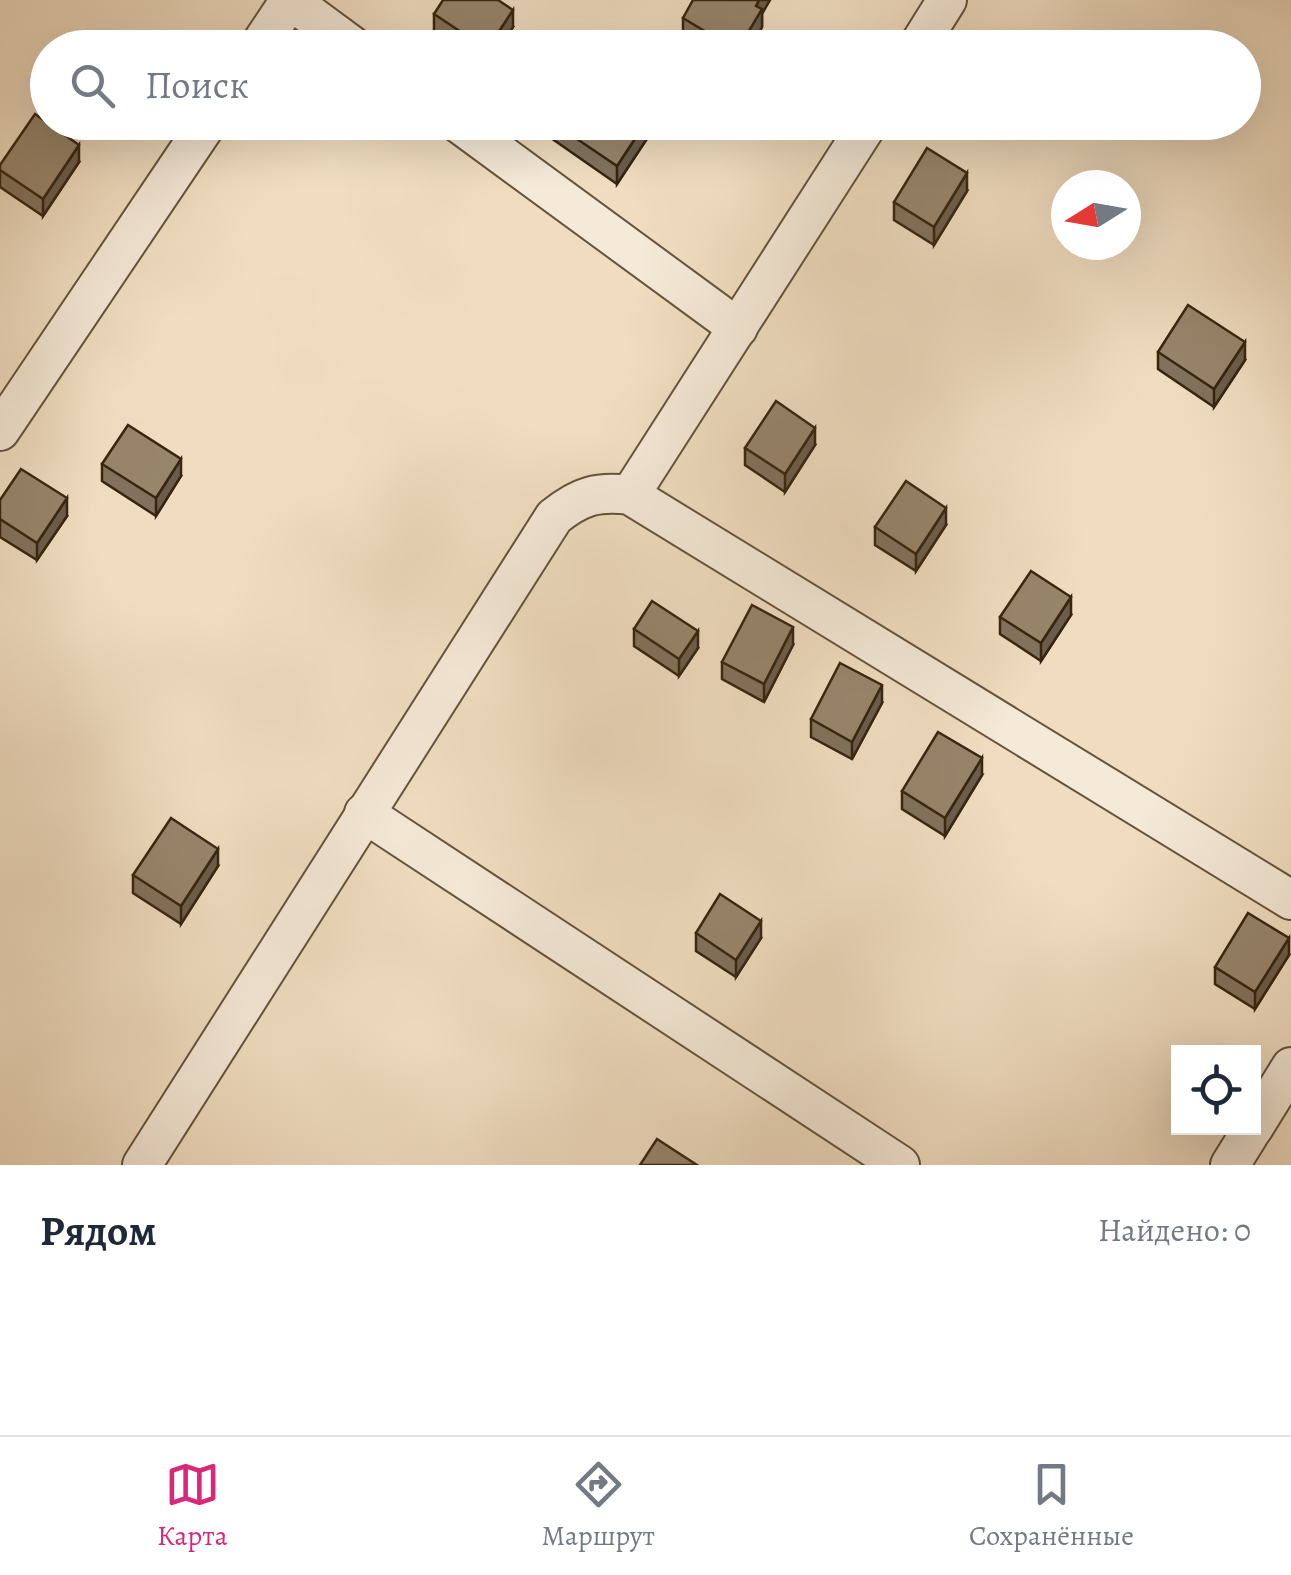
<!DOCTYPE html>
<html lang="ru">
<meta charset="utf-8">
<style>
:root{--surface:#fff;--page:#f6f6f7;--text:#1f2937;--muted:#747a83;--line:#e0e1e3;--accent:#db2777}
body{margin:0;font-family:Alegreya,serif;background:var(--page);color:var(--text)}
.controls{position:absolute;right:30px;bottom:30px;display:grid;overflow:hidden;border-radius:0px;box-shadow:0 10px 40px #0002}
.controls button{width:90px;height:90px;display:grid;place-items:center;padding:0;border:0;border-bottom:2px solid var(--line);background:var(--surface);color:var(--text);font:50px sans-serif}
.compass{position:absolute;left:1051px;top:170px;width:90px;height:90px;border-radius:50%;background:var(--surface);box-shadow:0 10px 40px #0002;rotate:259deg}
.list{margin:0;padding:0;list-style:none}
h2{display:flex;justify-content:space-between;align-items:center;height:130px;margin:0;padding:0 40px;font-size:42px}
h2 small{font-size:32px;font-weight:400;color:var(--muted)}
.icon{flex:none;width:55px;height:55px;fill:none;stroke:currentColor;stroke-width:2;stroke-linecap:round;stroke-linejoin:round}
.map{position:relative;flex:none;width:1291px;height:1165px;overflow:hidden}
.search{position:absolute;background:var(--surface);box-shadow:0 10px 40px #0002;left:30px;right:30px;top:30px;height:110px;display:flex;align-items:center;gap:25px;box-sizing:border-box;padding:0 35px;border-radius:55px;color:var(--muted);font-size:38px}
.sheet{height:270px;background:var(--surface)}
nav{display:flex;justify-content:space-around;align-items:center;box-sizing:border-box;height:140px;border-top:2px solid var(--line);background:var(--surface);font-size:28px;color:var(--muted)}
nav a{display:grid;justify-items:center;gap:5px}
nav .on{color:var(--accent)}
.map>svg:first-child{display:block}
</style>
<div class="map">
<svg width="1291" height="1165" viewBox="0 0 1291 1165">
<rect width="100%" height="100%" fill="#f0ddc1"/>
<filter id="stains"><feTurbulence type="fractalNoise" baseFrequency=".002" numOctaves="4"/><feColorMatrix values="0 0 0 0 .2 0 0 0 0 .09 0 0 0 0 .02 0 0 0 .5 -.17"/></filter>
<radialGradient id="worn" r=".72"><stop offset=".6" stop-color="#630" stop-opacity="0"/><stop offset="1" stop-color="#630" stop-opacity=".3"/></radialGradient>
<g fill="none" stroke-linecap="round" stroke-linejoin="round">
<defs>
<g id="minor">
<path d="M 258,48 L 290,0 L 355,48"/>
<path d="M 917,48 L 947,0"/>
<path d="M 457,122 L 738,328"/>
<path d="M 0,431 L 208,122"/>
<path d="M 630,495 L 869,122"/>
<path d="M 364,813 L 900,1165"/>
<path d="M 1254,1127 L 1291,1067"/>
<path d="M 142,1165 L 554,517 C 580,496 597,491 630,495 L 1291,900"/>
<path d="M 1230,1165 L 1253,1128"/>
</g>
</defs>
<use href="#minor" stroke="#65533c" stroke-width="42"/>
<use href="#minor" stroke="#f5e9d7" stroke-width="38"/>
</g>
<g fill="#82725d" stroke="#37250f" stroke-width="2.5">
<path d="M 434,14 L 513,27 L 500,48 L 458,48 L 434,32 Z"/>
<path d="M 762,14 L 762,27 L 750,48 L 703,48 L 683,36 L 683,18 Z"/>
<path d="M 528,122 L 658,122 L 617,184 Z"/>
<path d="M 79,162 L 43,216 L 0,187 L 0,165 Z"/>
<path d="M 967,191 L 934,245 L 894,220 L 894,202 Z"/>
<path d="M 1158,352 L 1245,360 L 1214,407 L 1158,369 Z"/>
<path d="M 815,445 L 785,492 L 745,465 L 745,448 Z"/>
<path d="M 102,464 L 181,476 L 156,516 L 102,481 Z"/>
<path d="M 0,500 L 67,516 L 37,560 L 0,537 Z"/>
<path d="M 946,525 L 916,571 L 875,545 L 875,527 Z"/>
<path d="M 1071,615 L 1041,661 L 1000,634 L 1000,617 Z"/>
<path d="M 634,629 L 698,648 L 679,676 L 634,646 Z"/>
<path d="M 793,645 L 764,702 L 722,679 L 722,662 Z"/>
<path d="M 882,703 L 852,759 L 811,737 L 811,719 Z"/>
<path d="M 982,775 L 945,836 L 902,809 L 902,791 Z"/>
<path d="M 218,866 L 181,924 L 133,893 L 133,875 Z"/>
<path d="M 696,933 L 761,938 L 736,977 L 696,951 Z"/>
<path d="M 1289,955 L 1255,1009 L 1215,984 L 1215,967 Z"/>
</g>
<g fill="#6a5d4c" stroke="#37250f" stroke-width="2.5">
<path d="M 759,0 L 770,0 L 762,14 L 762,27 L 750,48 L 739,48 Z"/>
<path d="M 513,10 L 513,27 L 500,48 L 488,48 Z"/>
<path d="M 646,122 L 658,122 L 617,184 L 617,166 Z"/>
<path d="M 79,145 L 79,162 L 43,216 L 43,199 Z"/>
<path d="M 967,173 L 967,191 L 934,245 L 934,227 Z"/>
<path d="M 1245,342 L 1245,360 L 1214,407 L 1214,389 Z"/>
<path d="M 815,428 L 815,445 L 785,492 L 785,474 Z"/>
<path d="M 181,459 L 181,476 L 156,516 L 156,498 Z"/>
<path d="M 67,498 L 67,516 L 37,560 L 37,543 Z"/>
<path d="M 946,508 L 946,525 L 916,571 L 916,554 Z"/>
<path d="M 1071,597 L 1071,615 L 1041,661 L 1041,643 Z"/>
<path d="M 793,627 L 793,645 L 764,702 L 764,684 Z"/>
<path d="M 698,631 L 698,648 L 679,676 L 679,659 Z"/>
<path d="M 882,685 L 882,703 L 852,759 L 852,742 Z"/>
<path d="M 982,758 L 982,775 L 945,836 L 945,818 Z"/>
<path d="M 218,849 L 218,866 L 181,924 L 181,906 Z"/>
<path d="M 761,921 L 761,938 L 736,977 L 736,960 Z"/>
<path d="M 1289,938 L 1289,955 L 1255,1009 L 1255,992 Z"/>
</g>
<g fill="#97856c" stroke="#37250f" stroke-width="2.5">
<path d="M 443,0 L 498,0 L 513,10 L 488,48 L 485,48 L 434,14 Z"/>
<path d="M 693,0 L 759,0 L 756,6 L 762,9 L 739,48 L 733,48 L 683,18 Z"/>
<path d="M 35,114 L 79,145 L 43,199 L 0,170 L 0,165 Z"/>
<path d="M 552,122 L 646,122 L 617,166 Z"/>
<path d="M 927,148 L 967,173 L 934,227 L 894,202 Z"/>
<path d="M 1188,305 L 1245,342 L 1214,389 L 1158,352 Z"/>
<path d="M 776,401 L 815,428 L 785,474 L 745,448 Z"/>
<path d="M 128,425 L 181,459 L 156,498 L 102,464 Z"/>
<path d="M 21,469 L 67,498 L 37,543 L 0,519 L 0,500 Z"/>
<path d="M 906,481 L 946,508 L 916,554 L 875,527 Z"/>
<path d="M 1031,571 L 1071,597 L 1041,643 L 1000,617 Z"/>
<path d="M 652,601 L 698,631 L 679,659 L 634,629 Z"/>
<path d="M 752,605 L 793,627 L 764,684 L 722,662 Z"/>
<path d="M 840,663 L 882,685 L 852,742 L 811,719 Z"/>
<path d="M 938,732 L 982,758 L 945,818 L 902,791 Z"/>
<path d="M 171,818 L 218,849 L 181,906 L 133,875 Z"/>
<path d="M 720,894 L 761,921 L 736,960 L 696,933 Z"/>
<path d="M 1248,913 L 1289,938 L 1255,992 L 1215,967 Z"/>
<path d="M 657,1139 L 697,1165 L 640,1165 Z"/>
</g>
<rect width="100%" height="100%" filter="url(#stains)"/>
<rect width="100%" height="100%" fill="url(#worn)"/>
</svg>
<div class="controls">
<button><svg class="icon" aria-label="locate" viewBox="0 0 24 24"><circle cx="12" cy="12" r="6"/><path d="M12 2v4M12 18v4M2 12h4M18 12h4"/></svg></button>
</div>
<svg class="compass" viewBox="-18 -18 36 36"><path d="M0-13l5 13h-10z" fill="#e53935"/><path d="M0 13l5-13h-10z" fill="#747a83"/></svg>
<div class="search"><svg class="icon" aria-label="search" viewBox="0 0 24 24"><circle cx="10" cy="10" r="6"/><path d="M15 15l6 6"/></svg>Поиск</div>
</div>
<section class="sheet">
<h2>Рядом<small>Найдено: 0</small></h2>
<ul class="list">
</ul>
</section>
<nav>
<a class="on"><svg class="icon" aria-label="map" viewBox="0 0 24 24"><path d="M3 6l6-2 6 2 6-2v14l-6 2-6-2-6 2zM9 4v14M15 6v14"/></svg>Карта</a>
<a><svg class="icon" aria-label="directions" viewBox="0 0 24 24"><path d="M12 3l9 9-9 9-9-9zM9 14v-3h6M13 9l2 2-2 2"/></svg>Маршрут</a>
<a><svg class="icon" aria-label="saved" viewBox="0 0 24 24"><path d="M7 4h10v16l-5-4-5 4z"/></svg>Сохранённые</a>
</nav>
